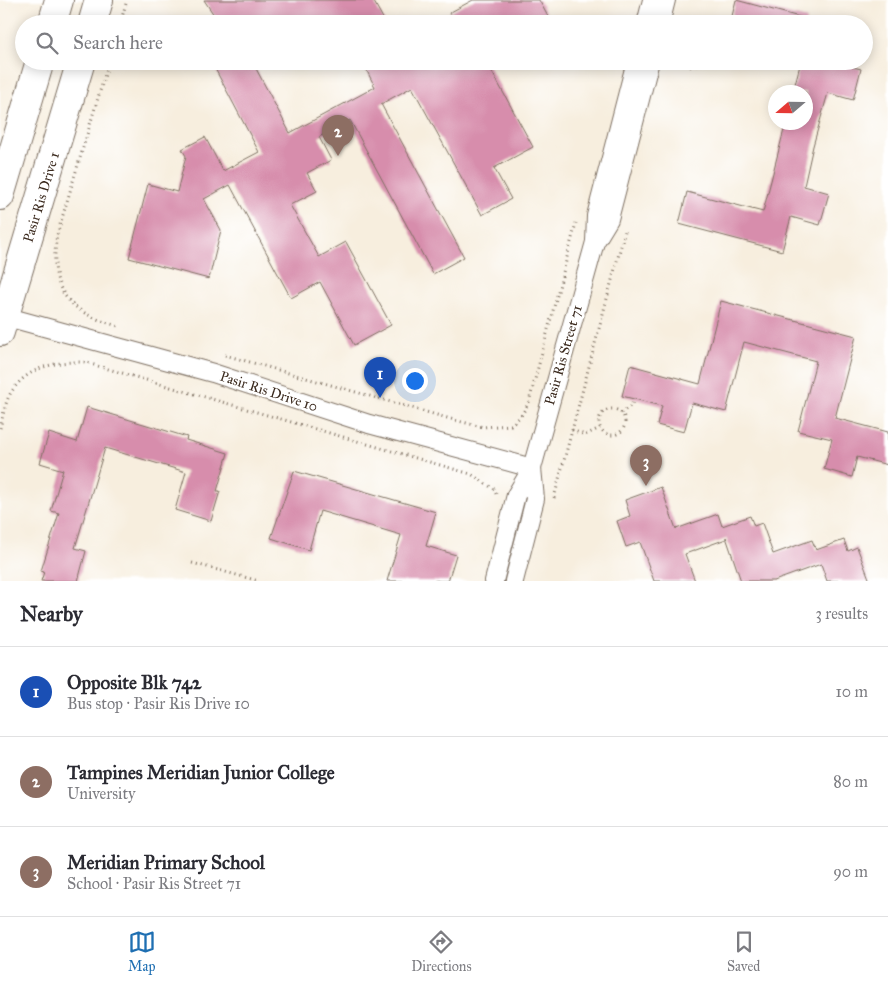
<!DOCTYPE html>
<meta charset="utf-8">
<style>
:root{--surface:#fff;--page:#f2f2f3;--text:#2b2b33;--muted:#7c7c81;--line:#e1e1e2;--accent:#1f6fb2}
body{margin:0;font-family:"IM FELL Great Primer",serif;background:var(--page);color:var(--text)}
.compass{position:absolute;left:768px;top:85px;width:45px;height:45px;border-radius:50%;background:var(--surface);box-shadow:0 2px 12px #0003;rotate:250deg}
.you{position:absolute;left:414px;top:380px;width:18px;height:18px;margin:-12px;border:4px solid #fff;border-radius:50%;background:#1a73e8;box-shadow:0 0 0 8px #1a73e833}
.badge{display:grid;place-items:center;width:32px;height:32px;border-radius:50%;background:var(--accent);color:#fff;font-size:16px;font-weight:700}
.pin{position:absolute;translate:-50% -41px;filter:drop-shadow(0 1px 2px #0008)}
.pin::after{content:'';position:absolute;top:26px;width:18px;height:15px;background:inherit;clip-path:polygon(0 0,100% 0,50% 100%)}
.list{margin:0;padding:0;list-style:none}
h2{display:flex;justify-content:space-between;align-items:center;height:65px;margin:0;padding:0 20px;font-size:21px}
h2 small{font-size:16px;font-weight:400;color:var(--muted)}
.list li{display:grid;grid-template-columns:32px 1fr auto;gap:15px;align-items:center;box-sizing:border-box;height:90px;padding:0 20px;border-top:1px solid var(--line)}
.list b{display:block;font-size:19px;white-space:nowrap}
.list p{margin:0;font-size:16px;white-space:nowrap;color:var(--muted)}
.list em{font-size:16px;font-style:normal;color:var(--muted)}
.icon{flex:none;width:28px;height:28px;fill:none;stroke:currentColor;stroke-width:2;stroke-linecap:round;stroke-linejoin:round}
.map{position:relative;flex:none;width:888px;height:581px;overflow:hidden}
.search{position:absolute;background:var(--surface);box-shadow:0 2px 12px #0003;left:15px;right:15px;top:15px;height:55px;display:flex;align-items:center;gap:12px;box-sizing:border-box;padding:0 18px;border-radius:28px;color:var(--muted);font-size:19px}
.sheet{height:335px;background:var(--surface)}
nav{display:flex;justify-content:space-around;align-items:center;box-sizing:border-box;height:70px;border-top:1px solid var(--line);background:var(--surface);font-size:14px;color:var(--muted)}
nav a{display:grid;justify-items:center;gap:2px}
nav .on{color:var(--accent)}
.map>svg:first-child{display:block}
</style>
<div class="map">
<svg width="888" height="581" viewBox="0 0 888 581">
<rect width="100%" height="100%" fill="#fff"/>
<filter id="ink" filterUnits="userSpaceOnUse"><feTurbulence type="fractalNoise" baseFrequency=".02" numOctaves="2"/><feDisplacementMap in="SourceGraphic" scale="10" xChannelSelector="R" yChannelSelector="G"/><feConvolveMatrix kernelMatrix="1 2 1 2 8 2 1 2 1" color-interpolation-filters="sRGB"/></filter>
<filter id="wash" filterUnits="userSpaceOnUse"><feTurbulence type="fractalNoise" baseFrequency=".0096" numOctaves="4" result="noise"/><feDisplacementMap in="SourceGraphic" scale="20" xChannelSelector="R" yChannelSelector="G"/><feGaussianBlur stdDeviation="1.12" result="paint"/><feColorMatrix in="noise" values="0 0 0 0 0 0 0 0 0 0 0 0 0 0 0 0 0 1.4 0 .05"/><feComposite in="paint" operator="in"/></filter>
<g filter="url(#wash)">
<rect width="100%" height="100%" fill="#f7eede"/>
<g id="blocks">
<g fill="#d78dac">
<path d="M 204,0 L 373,0 L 386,24 L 223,24 L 214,15 Z"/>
<path d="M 473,0 L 539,0 L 552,24 L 455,24 L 449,13 Z"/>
<path d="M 736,0 L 807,19 L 806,24 L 730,24 Z"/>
<path d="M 211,61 L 252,61 L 290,133 L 375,87 L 362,61 L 486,61 L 533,147 L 494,168 L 511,199 L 482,215 L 412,87 L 381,104 L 464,257 L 433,274 L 350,120 L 319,137 L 331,160 L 307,173 L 317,191 L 290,205 L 319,257 L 346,242 L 391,325 L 354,345 L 320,282 L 291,298 L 230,185 L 204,199 L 221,230 L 209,279 L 129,258 L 148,184 L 177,192 L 186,156 L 182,149 L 205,137 L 223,171 L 259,152 Z"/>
<path d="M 801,61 L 830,61 L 861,69 L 853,100 L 828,93 L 813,146 L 804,186 L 829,193 L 820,225 L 791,217 L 782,251 L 679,224 L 687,192 L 763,212 L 786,122 L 806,122 L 806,92 L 793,92 Z"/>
<path d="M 721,301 L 856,336 L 835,418 L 888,432 L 888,465 L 857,457 L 852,477 L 824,469 L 832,439 L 798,431 L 816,361 L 744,342 L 726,412 L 692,403 L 684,432 L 657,425 L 662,406 L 622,396 L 630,365 L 700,384 Z"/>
<path d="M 87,407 L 187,437 L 186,440 L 228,453 L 217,491 L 220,491 L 211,521 L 175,510 L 186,472 L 105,448 L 75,548 L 86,551 L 78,581 L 41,581 L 44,572 L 41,571 L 59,513 L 51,511 L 63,470 L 40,463 L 49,433 L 77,442 Z"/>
<path d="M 294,471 L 436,512 L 426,546 L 456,555 L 448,581 L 387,581 L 401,535 L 320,511 L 309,550 L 271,538 Z"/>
<path d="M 661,487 L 676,529 L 718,514 L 722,526 L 750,516 L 754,526 L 762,523 L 773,554 L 812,540 L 816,550 L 844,540 L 848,551 L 857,547 L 870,581 L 827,581 L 821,564 L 774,581 L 741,581 L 726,537 L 726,539 L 685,554 L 695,581 L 654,581 L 640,542 L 626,547 L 617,521 L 630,516 L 625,500 Z"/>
</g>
</g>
</g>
<g filter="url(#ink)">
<use href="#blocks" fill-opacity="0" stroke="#7d6f61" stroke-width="1"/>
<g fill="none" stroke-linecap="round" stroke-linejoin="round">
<defs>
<g id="minor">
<path d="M 646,24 L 652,0"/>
<path d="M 660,24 L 666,0"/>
<path d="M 595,242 L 609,219 L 650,61"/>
<path d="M 0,315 L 213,373 L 369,424 L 532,468"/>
<path d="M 494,581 L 516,495 L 532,468 L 595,242 L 596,216 L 636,61"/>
<path d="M 514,581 L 535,499 L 532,468"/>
</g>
<g id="primary">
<path d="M 52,24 L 59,0"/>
<path d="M 92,24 L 99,0"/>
<path d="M 0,196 L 40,61"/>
<path d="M 0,332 L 81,61"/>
</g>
</defs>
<use href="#minor" stroke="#7d6f61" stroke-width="20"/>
<use href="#primary" stroke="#7d6f61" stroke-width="30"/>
<g stroke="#7d6f61" stroke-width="3" stroke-dasharray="1 4" stroke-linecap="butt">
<path d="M 120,24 L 127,0"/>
<path d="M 22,45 L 24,38"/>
<path d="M 109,61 L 57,235 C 48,289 67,312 118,326"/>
<path d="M 671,61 L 692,67 L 704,61"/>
<path d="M 225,355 L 458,421 L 483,427 L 511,425 L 521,416 L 529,402 L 576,223"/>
<circle cx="612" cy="422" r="13"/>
<path d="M 621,413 L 632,405 L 633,399"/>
<path d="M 0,428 C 3,417 5,401 12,391 C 28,367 56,361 84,362 L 471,474 L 494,489 L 497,496"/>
<path d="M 572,430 L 585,435 L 600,428"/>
<path d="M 554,498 L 625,231"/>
<path d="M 192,563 L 259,581"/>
<path d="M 437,580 L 437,581"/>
</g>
<use href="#minor" stroke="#fff" stroke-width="18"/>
<use href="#primary" stroke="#fff" stroke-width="28"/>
</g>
</g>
<g text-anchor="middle" stroke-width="5" stroke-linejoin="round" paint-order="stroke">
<g font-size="14" fill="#3b2a1e" stroke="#fff">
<text transform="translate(41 197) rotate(-73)" y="5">Pasir Ris Drive 1</text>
<text transform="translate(563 355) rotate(-74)" y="5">Pasir Ris Street 71</text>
<text transform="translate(269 391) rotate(18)" y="5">Pasir Ris Drive 10</text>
</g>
</g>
</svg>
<svg class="compass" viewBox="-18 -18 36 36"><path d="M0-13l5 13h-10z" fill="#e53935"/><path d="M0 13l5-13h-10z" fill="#7c7c81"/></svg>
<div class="you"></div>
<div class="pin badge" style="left:380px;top:398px;background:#1a4fb4">1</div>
<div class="pin badge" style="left:338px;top:156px;background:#8d6e63">2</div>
<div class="pin badge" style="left:646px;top:486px;background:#8d6e63">3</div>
<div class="search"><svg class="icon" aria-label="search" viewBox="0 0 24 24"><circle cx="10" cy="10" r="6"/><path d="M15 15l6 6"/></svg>Search here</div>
</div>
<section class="sheet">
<h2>Nearby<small>3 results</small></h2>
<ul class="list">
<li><span class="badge" style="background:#1a4fb4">1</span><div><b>Opposite Blk 742</b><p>Bus stop · Pasir Ris Drive 10</p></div><em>10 m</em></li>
<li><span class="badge" style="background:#8d6e63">2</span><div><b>Tampines Meridian Junior College</b><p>University</p></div><em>80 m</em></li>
<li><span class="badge" style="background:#8d6e63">3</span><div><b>Meridian Primary School</b><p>School · Pasir Ris Street 71</p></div><em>90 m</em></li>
</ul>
</section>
<nav>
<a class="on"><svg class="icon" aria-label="map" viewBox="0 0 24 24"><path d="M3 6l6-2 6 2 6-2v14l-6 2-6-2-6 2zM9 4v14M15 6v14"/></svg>Map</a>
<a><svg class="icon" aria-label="directions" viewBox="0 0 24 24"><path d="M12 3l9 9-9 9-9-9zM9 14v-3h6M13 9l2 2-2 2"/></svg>Directions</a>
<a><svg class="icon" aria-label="saved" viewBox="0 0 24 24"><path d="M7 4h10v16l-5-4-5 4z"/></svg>Saved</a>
</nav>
